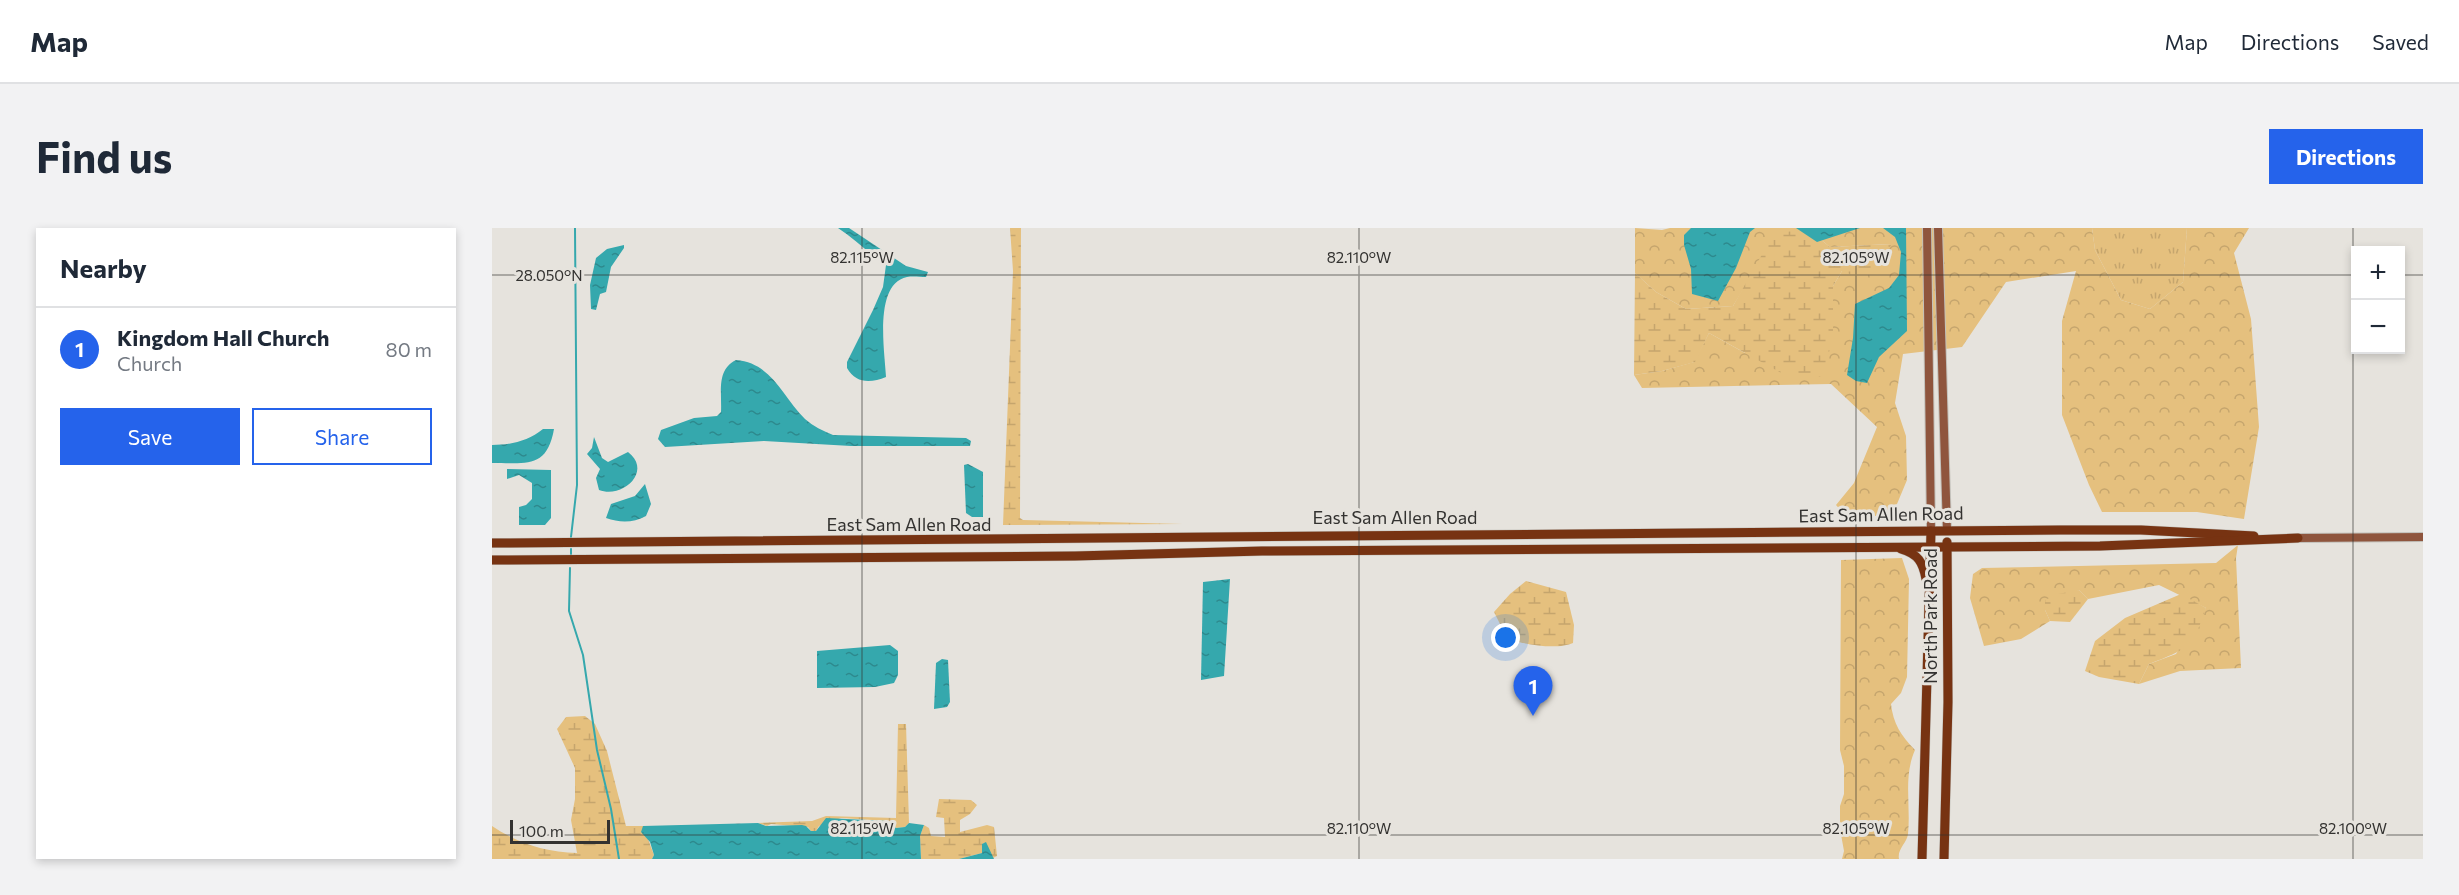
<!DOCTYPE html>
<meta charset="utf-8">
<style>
:root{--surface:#fff;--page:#f2f2f3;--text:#1f2937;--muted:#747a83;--line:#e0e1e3;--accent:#2563eb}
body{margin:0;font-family:Commissioner,sans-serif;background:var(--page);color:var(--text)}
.controls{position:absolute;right:18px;top:18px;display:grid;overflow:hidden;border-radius:0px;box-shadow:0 3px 9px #0003}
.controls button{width:54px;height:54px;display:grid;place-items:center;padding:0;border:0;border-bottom:2px solid var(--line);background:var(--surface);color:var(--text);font:30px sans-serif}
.scale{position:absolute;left:18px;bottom:15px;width:100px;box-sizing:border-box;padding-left:6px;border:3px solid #333230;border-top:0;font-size:16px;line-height:21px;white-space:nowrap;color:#333230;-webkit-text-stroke:4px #e6e3dd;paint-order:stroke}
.you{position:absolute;left:1014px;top:410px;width:21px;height:21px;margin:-15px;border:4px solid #fff;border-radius:50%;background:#1a73e8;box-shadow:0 0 0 9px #1a73e833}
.badge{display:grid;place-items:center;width:39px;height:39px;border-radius:50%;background:var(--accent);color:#fff;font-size:20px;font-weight:700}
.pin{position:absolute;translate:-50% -50px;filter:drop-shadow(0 2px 3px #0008)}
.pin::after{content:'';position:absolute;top:32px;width:21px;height:18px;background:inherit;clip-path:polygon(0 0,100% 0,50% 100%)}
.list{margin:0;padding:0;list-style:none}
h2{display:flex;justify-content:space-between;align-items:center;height:78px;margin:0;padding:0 24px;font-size:26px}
h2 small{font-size:20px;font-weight:400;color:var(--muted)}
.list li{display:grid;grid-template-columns:39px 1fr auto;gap:18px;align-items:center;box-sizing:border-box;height:84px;padding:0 24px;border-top:2px solid var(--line)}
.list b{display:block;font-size:22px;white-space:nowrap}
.list p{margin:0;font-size:20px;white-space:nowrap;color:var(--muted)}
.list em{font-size:20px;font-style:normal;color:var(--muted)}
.actions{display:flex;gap:12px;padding:18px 24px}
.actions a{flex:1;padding:14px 0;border:2px solid var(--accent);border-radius:0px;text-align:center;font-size:21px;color:var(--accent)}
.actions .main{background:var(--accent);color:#fff}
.map{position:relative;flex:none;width:1931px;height:631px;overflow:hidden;border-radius:0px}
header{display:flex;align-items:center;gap:36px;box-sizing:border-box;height:84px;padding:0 30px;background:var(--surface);border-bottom:2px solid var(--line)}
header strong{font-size:28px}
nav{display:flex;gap:33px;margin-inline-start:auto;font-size:21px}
.intro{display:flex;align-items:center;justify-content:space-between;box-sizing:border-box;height:144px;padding:0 36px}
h1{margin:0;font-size:42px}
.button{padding:15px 27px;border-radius:0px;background:var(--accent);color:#fff;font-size:21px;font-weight:700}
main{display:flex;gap:36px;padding:0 36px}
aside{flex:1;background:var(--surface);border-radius:0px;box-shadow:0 3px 9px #0003}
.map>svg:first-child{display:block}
</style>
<header>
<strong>Map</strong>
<nav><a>Map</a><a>Directions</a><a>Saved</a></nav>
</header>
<div class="intro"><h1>Find us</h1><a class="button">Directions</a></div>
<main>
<aside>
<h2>Nearby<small></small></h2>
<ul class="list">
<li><span class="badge">1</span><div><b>Kingdom Hall Church</b><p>Church</p></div><em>80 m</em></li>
</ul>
<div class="actions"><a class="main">Save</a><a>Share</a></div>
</aside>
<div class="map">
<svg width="1931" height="631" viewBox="0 0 1931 631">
<defs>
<pattern id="grass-tufts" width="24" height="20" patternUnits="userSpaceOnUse" patternTransform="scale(1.5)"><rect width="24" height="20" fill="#e5c07e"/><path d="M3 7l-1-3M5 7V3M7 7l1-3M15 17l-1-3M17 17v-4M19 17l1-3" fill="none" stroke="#c5a56d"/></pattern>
<pattern id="forest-crowns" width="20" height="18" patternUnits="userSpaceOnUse" patternTransform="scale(1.5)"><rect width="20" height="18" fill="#e5c07e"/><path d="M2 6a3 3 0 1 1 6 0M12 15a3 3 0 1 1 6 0" fill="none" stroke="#c5a56d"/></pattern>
<pattern id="wetland-marsh" width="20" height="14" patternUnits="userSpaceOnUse" patternTransform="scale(1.5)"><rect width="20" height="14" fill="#e5c07e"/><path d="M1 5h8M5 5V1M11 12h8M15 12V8" fill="none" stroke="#c5a56d"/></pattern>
<pattern id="water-ripples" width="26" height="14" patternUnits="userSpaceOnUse" patternTransform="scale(1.5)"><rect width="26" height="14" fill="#35a8ad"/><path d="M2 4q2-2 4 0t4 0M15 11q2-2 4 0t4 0" fill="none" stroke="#2d898d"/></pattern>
</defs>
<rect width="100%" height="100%" fill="#e6e3dd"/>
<path fill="url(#grass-tufts)" d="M 1600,0 L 1695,0 L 1691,54 L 1658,81 L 1629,72 L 1603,22 Z"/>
<g fill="url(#forest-crowns)">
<path d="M 1143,0 L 1170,2 L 1178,0 L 1600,0 L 1603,22 L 1629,72 L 1658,81 L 1691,54 L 1695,0 L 1757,0 L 1742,25 L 1759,91 L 1767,199 L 1752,291 L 1705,284 L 1610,284 L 1597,257 L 1570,187 L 1570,93 L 1584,43 L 1514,54 L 1470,119 L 1411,126 L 1403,175 L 1414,208 L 1415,252 L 1400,288 L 1354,288 L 1344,277 L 1362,255 L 1385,199 L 1339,156 L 1150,160 L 1142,147 L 1170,143 L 1202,134 L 1217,105 L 1253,125 L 1341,105 L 1341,58 L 1350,43 L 1399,16 L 1338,19 L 1317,2 L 1255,55 L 1241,78 L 1194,81 L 1164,64 L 1143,45 Z"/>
<path d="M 1746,317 L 1744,330 L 1749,440 L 1688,443 L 1647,456 L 1657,436 L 1684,426 L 1714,380 L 1667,357 L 1596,371 L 1587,362 L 1553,382 L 1558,393 L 1529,411 L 1492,418 L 1478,370 L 1481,346 L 1490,340 L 1724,335 Z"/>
<path d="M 1410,330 L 1417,351 L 1415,449 L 1409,465 L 1399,476 C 1401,495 1409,508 1423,522 C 1411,549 1419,577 1416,606 C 1415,615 1405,621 1407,631 L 1350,631 L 1352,623 L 1348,601 L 1348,578 L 1352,566 L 1352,538 L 1348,522 L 1349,332 Z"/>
</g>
<g fill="url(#wetland-marsh)">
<path d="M 518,0 L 529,0 L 528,290 L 531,292 L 691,296 L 511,297 L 521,43 Z"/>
<path d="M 1317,2 L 1338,19 L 1400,16 L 1373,52 L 1350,43 L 1341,58 L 1341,105 L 1332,149 L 1291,146 L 1217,105 L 1203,134 L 1170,143 L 1142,147 L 1143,45 L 1164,64 L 1194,81 L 1241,78 L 1282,5 Z"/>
<path d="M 1034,353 L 1074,364 L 1082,397 L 1081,415 C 1066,422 1031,417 1015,410 L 1002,384 L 1018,366 Z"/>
<path d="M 1587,362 L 1596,371 L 1578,394 L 1558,393 L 1553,382 L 1553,372 L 1566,366 Z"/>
<path d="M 1689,366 L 1714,380 C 1701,419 1696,421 1657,436 L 1647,456 L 1607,449 L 1593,443 L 1603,413 L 1633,390 Z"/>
<path d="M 93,488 L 103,496 L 115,523 L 134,598 L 151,598 L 162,627 L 160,631 L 0,631 L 0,598 C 27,616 53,624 85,625 L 79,592 L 83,571 L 83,540 L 65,501 L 74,489 Z"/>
<path d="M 406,496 L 414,496 L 417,595 L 413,599 L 404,600 L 396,593 L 349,590 L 327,598 L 324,603 L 319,603 L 316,599 L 279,596 L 275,598 L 266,595 L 320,593 L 334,588 L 404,590 Z"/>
<path d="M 447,571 L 479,572 L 485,577 L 478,586 L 468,592 L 468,604 L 495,597 L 502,599 L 505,628 L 501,630 L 493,615 L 490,616 L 490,625 L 467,631 L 429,631 L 428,608 L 432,597 L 437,600 L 439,608 L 453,609 L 452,590 L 444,589 Z"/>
</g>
<g fill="url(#water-ripples)">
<path d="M 346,0 L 357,0 L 414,38 L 436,44 L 434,49 C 428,49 421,48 415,49 C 381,56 393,125 394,149 C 379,155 364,156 355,140 L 355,134 L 381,82 L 391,59 L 394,37 C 377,26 363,11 346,0 Z"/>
<path d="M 1199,0 L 1263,0 L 1258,4 L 1244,40 L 1226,73 L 1200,66 L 1199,41 L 1192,17 L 1192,7 Z"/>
<path d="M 1304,0 L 1368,0 L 1325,14 Z"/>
<path d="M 1391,0 L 1414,0 L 1415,103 L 1387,129 L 1375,155 L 1364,153 L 1355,147 L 1361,110 L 1363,76 L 1397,60 L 1407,47 L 1409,24 L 1403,9 Z"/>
<path d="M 132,17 L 132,20 L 119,39 L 114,64 L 108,66 L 104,82 L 99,81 L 98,57 L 104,30 L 115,21 Z"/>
<path d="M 244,132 C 280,135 290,168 313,191 C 321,198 331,203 341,207 L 474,210 L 479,213 L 478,218 L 359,218 L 272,213 L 173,219 L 166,211 L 169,202 L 202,190 L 225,188 L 229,184 C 230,164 224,142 244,132 Z"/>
<path d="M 51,201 L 62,201 C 55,241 34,235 0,235 L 0,217 C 19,217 36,213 51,201 Z"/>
<path d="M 102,209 L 110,230 L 116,234 L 136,224 C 161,243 131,271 107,262 L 104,250 L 108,241 L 95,226 L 100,220 Z"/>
<path d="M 476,236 L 491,244 L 491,289 L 480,289 L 474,285 L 472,237 Z"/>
<path d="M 15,241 L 59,242 L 59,290 L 53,297 L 27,297 L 27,279 L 34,277 L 40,271 L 40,255 L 27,247 L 15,251 Z"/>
<path d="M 153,256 L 159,276 L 154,288 C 141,295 128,295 114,290 L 119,276 L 143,268 Z"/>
<path d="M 738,351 L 732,448 L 709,452 L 711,354 Z"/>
<path d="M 398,417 L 406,423 L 406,447 L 402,455 L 383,459 L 325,460 L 325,423 Z"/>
<path d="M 450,431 L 456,432 L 458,474 L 455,479 L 442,481 L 444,435 Z"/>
<path d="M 334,590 L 396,593 L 404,600 L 413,599 L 417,595 L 432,597 L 428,608 L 429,631 L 160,631 L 162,627 L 158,614 L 149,604 L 151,598 L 266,595 L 274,598 L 310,597 L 314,598 L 319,603 L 324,603 Z"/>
<path d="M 494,614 L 502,631 L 467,631 L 490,625 L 490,616 Z"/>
</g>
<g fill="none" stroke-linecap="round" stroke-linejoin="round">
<g stroke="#35a8ad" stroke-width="2">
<path d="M 79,309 L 85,257 L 83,0"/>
<path d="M 79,327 L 79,321"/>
<path d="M 78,340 L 77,383 L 91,427 L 105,522 L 119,581 L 127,631"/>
</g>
<defs>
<g id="secondary">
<path d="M 1435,0 L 1439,303"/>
<path d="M 1446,0 L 1455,303"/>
<path d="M 1806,310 L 1931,309"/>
</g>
<g id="primary">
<path d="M 0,315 C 523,312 1046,307 1568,302 L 1649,302 L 1762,308"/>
<path d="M 1409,321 C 1426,326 1431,334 1434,351"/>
<path d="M 0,332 L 583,328 L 770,323 L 1608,318 L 1806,310"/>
<path d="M 1430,631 L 1439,303"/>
<path d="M 1452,631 L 1456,474 L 1455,314"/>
</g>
</defs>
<use href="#secondary" stroke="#c2c0ba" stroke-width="10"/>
<use href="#primary" stroke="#c2c0ba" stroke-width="10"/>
<use href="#secondary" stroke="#8f553d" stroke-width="8"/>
<use href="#primary" stroke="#773312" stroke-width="9"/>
</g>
<path fill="none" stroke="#333230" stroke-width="1.5" stroke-opacity="0.45" d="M 370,0 L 370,631M 867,0 L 867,631M 1364,0 L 1364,631M 1861,0 L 1861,631M 0,47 L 1864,47M 1908,47 L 1931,47M 0,607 L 1931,607"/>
<g text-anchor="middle" stroke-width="6" stroke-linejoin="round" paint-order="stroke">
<g font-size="18" fill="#333230" stroke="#e6e3dd">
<text transform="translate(1389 287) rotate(-1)" y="6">East Sam Allen Road</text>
<text x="903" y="296">East Sam Allen Road</text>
<text x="417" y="303">East Sam Allen Road</text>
<text transform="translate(1439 388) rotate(-90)" y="6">North Park Road</text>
</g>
</g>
<g font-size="15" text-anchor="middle" fill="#333230" stroke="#e6e3dd" stroke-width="6" stroke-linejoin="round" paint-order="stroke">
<text x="370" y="35">82.115°W</text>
<text x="867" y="35">82.110°W</text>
<text x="1364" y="35">82.105°W</text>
<text x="57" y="53">28.050°N</text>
<text x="370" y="606">82.115°W</text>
<text x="867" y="606">82.110°W</text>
<text x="1364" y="606">82.105°W</text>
<text x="1861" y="606">82.100°W</text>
</g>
</svg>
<div class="controls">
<button>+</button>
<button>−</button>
</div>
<div class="scale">100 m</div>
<div class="you"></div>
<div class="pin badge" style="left:1041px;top:488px">1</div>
</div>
</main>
